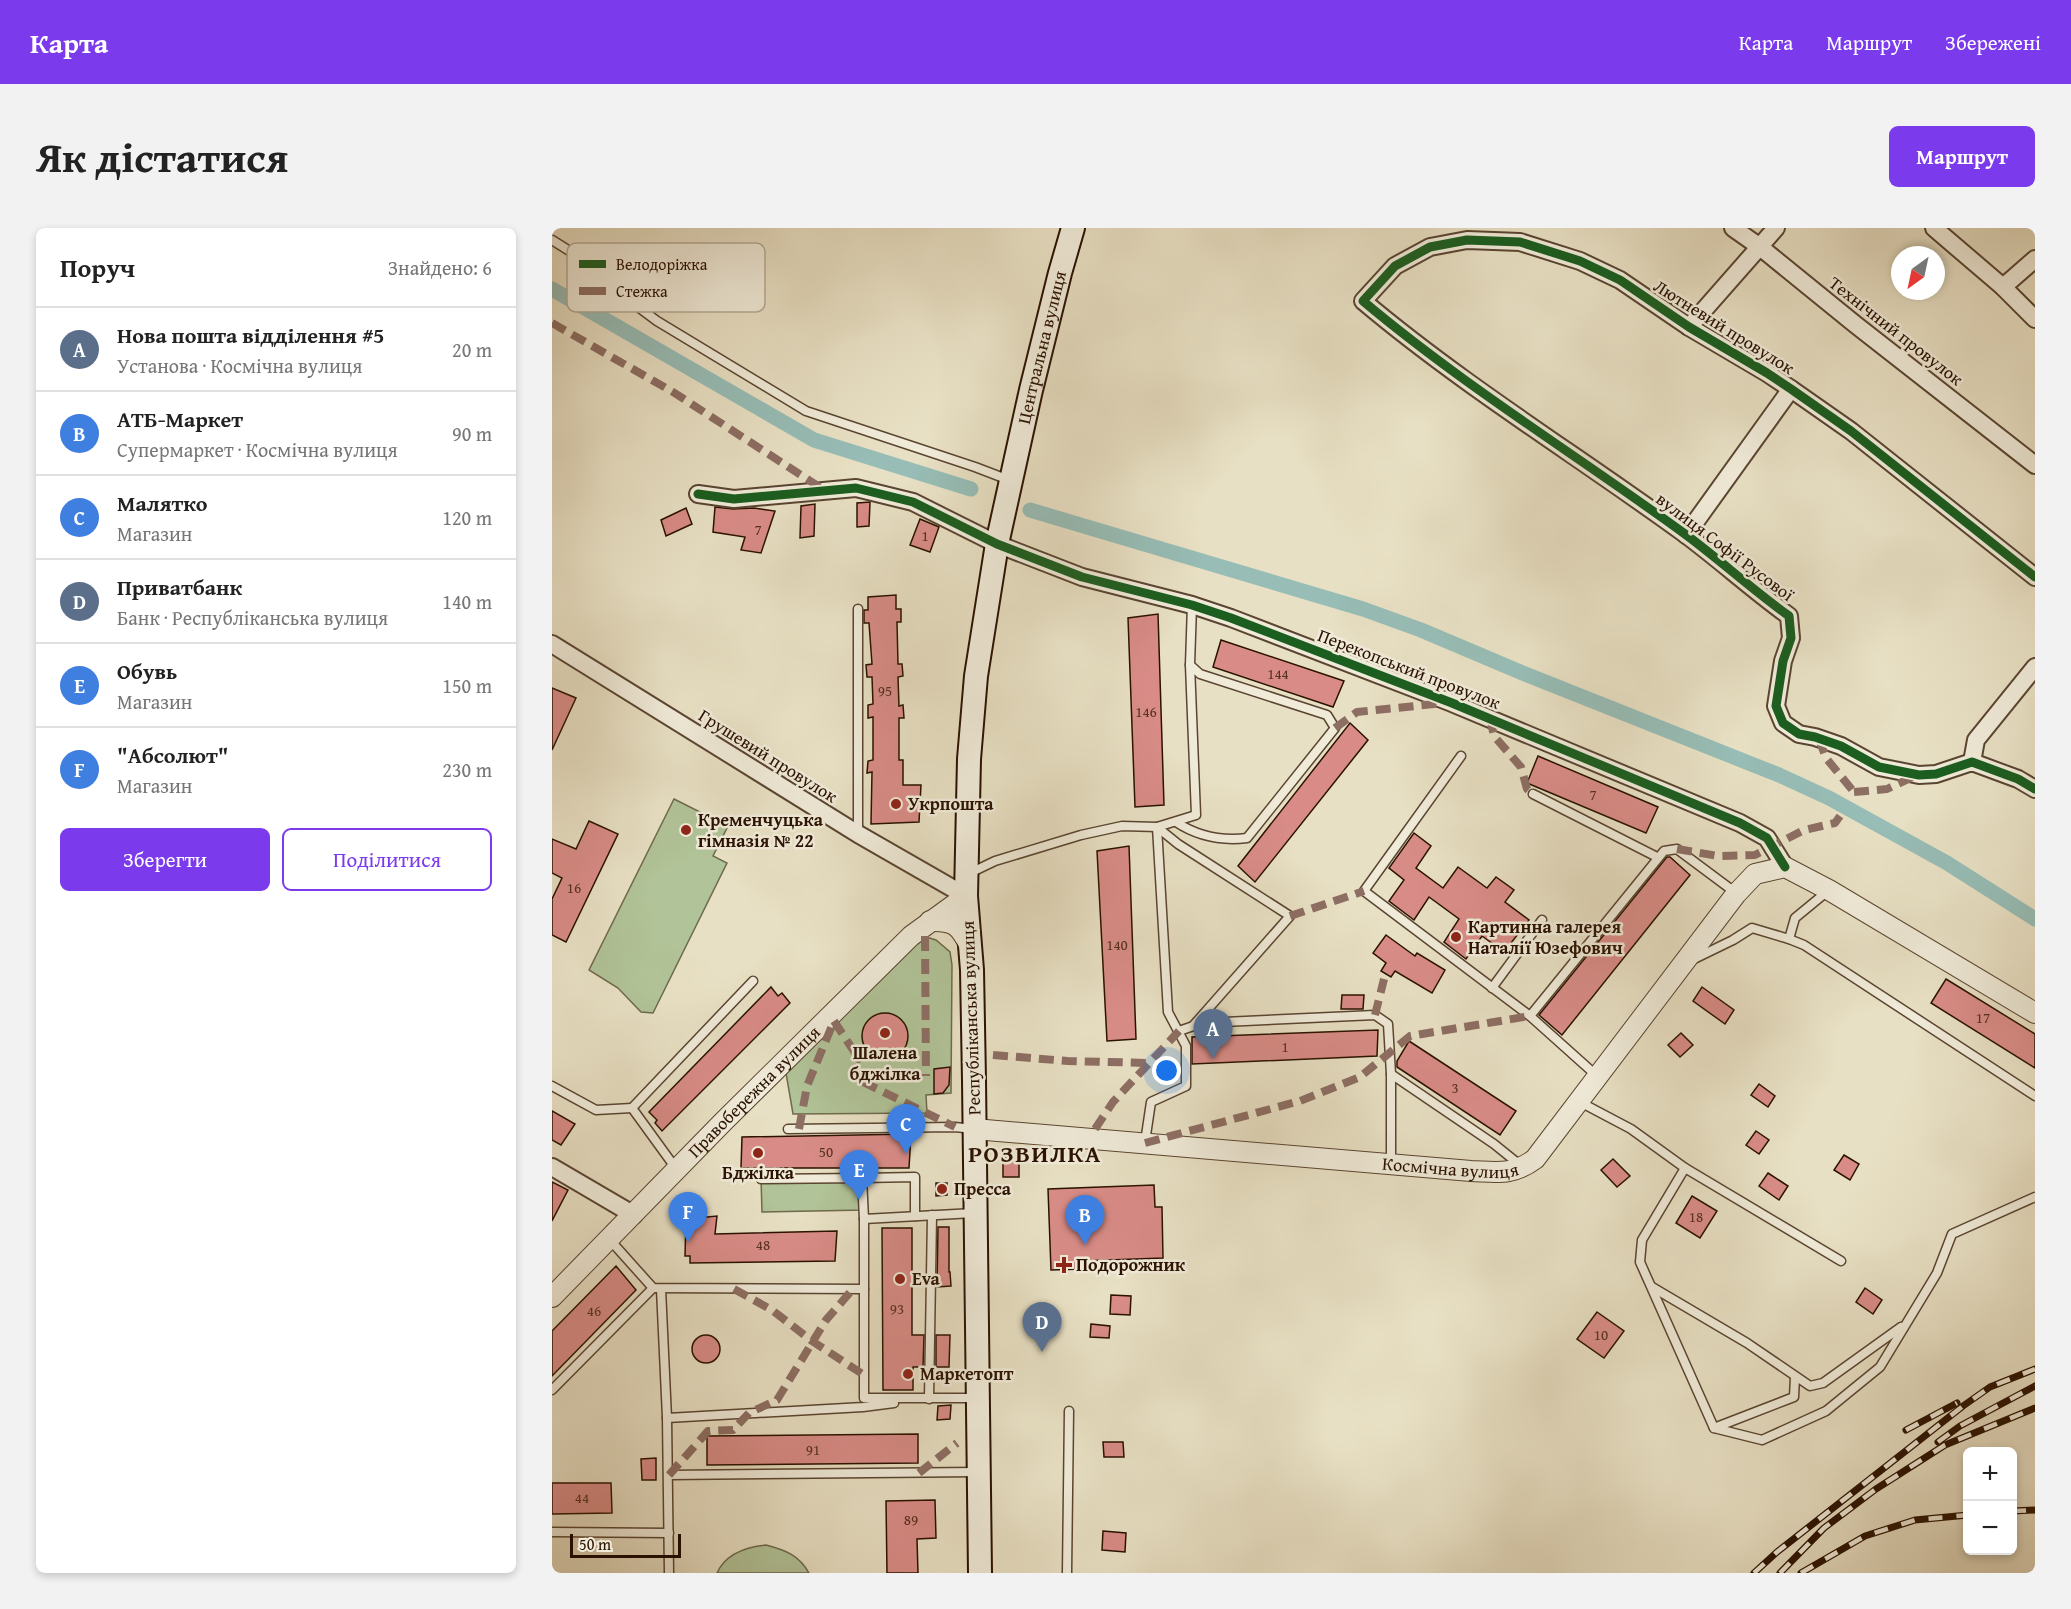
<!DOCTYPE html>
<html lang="uk">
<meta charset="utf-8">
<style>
:root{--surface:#fff;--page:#f2f2f2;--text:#222;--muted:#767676;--line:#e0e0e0;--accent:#7c3aed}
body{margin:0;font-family:"Gentium Book Plus",serif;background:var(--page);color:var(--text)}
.controls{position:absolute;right:18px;bottom:18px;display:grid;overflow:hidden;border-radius:9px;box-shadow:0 3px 9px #0003}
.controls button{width:54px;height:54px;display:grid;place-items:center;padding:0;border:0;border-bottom:2px solid var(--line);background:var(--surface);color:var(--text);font:30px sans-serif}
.compass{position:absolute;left:1339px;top:18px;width:54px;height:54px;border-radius:50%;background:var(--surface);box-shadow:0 3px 9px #0003;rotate:213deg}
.scale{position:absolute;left:18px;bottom:15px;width:111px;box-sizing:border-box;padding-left:6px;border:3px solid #2a1100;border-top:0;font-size:16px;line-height:21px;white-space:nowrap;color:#2a1100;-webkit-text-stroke:4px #f0ebd9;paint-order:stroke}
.you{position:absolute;left:615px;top:843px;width:21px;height:21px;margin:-15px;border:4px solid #fff;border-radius:50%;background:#1a73e8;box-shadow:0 0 0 9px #1a73e833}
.badge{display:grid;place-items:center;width:39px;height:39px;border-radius:50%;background:var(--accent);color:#fff;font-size:20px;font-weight:700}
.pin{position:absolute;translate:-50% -50px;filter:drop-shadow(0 2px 3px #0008)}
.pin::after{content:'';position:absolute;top:32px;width:21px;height:18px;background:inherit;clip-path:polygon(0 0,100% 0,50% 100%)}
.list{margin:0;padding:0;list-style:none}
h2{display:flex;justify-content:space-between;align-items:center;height:78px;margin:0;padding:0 24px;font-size:26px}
h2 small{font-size:20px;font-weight:400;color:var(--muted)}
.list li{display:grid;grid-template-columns:39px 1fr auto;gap:18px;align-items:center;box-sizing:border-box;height:84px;padding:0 24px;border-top:2px solid var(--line)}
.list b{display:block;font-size:22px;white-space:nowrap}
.list p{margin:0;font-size:20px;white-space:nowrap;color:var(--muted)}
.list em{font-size:20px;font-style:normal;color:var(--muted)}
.actions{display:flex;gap:12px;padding:18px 24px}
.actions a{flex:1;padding:14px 0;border:2px solid var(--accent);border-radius:9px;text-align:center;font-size:21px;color:var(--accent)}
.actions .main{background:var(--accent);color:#fff}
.map{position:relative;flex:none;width:1483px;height:1345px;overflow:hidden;border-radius:9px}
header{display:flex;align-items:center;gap:36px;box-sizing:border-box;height:84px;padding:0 30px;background:var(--accent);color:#fff}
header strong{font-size:28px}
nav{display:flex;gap:33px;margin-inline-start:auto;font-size:21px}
.intro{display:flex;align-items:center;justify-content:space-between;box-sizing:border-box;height:144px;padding:0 36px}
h1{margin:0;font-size:42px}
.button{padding:15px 27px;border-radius:9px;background:var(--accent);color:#fff;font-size:21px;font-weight:700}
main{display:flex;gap:36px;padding:0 36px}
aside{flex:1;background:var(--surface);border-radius:9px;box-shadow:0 3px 9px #0003}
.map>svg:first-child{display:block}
</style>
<header>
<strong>Карта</strong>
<nav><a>Карта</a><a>Маршрут</a><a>Збережені</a></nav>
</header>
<div class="intro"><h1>Як дістатися</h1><a class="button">Маршрут</a></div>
<main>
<aside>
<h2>Поруч<small>Знайдено: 6</small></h2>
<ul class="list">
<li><span class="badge" style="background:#5c6f8a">A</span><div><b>Нова пошта відділення #5</b><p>Установа · Космічна вулиця</p></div><em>20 m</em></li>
<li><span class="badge" style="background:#3f7fe0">B</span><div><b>АТБ-Маркет</b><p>Супермаркет · Космічна вулиця</p></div><em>90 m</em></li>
<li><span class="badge" style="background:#3f7fe0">C</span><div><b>Малятко</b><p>Магазин</p></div><em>120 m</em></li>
<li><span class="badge" style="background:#5c6f8a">D</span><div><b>Приватбанк</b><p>Банк · Республіканська вулиця</p></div><em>140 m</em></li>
<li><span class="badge" style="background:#3f7fe0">E</span><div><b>Обувь</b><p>Магазин</p></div><em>150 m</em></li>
<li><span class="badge" style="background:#3f7fe0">F</span><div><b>&quot;Абсолют&quot;</b><p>Магазин</p></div><em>230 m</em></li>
</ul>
<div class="actions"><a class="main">Зберегти</a><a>Поділитися</a></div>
</aside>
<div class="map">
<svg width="1483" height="1345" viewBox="0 0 1483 1345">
<rect width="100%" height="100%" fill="#e8e0c4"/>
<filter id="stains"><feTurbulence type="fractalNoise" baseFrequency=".00333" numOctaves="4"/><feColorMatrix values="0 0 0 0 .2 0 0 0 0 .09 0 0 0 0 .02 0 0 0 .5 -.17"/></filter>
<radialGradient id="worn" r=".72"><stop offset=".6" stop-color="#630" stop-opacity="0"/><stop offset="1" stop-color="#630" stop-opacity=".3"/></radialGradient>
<g fill="#b1c398" stroke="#6e6a4c" stroke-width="1.5">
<path d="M 122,571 L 176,598 L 161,628 L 175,635 L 101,785 L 89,784 L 66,760 L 37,742 Z"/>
<path d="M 374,709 L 384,712 L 398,724 L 400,737 L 399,865 L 374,867 L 375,885 L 241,886 L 234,845 L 364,714 Z"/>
<path d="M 310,950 L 312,982 L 210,984 L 209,951 Z"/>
<path d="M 214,1317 C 233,1322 247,1327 257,1345 L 165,1345 C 174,1325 194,1319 214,1317 Z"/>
</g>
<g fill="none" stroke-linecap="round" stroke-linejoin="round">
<g stroke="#97bdb6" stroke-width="15">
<path d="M 0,61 L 262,212 L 419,261"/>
<path d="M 478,282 L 811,381 L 869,402 L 973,446 L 1227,547 L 1277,570 L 1395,635 L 1483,691"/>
</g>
</g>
<g fill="#d98c87" stroke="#2a1100" stroke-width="1.5">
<path d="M 318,274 L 317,298 L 305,299 L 305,275 Z"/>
<path d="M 263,276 L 262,308 L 248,310 L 249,278 Z"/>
<path d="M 163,279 L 181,281 L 202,280 L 223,283 L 209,325 L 189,322 L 193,309 L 161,304 Z"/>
<path d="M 134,280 L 140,296 L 114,308 L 109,292 Z"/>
<path d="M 368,291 L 387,299 L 378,324 L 358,317 Z"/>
<path d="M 344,367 L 344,381 L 349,381 L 349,394 L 345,394 L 346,436 L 350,436 L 351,448 L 346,449 L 347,478 L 351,477 L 352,490 L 347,490 L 347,532 L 351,532 L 351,557 L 369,557 L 367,594 L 319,596 L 320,544 L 315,545 L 316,533 L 321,532 L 321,489 L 316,490 L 316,477 L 321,476 L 320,449 L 315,449 L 314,437 L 320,436 L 317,395 L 312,395 L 312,382 L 316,382 L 316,369 Z"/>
<path d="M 606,386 L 612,577 L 583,579 L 576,390 Z"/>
<path d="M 669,412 L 792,453 L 781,479 L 661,439 Z"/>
<path d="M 0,460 L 24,470 L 0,522 Z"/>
<path d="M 798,495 L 816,512 L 703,654 L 686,638 Z"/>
<path d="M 986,528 L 1106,579 L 1094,605 L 975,555 Z"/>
<path d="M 37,593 L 66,606 L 14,714 L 0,707 L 0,671 L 10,650 L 0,645 L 0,611 L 24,621 Z"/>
<path d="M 862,605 L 879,618 L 864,640 L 891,660 L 906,639 L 935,660 L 944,649 L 962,662 L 953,674 L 977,692 L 952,724 L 930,708 L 914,731 L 892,714 L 907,691 L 877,669 L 862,692 L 837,673 L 852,652 L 837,640 Z"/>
<path d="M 577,618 L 584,811 L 555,813 L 545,623 Z"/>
<path d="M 1115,629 L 1118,629 L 1138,647 L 1010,807 L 987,787 Z"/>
<path d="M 834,707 L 863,728 L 865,725 L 893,742 L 880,765 L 843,743 L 839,749 L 829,743 L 834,735 L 821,725 Z"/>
<path d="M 1394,751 L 1483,806 L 1483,840 L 1379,775 Z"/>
<path d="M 219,759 L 226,768 L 230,765 L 238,775 L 110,903 L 103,895 L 105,892 L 97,884 Z"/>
<path d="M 1150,759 L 1182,782 L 1173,796 L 1141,773 Z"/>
<path d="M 790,767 L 812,767 L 811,781 L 789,781 Z"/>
<circle cx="333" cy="808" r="23"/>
<path d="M 826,802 L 825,828 L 640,836 L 640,809 Z"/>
<path d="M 1129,805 L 1141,817 L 1128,829 L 1116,817 Z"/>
<path d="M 857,813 L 964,883 L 948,907 L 845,839 L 845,833 Z"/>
<path d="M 398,839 L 397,857 L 391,865 L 382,866 L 382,841 Z"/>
<path d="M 1207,856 L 1223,868 L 1216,879 L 1199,867 Z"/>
<path d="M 0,883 L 23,896 L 9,917 L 0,912 Z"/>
<path d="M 1204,903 L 1217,912 L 1207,926 L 1194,917 Z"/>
<path d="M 359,906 L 357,940 L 189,940 L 190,909 Z"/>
<path d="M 1292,927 L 1307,936 L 1298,952 L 1282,942 Z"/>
<path d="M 467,929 L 467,949 L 451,949 L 451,930 Z"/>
<path d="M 1061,931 L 1078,948 L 1065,959 L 1049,942 Z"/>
<path d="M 1216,945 L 1236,958 L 1227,972 L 1207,958 Z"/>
<path d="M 0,954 L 16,962 L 0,993 Z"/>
<path d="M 384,955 L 395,955 L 395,967 L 384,968 Z"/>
<path d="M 602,957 L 603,979 L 610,979 L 611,1030 L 530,1033 L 530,1041 L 499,1042 L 496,961 Z"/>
<path d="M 1140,968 L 1165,983 L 1148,1010 L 1124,995 Z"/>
<path d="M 165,988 L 163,1006 L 285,1003 L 283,1033 L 138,1035 L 138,1028 L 133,1028 L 134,991 Z"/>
<path d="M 386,999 L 397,999 L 397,1044 L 398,1044 L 399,1058 L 385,1059 Z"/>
<path d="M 330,1000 L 360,1000 L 360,1107 L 372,1107 L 371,1139 L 361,1139 L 361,1162 L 331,1162 Z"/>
<path d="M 64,1038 L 84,1062 L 0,1148 L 0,1103 Z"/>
<path d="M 1313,1060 L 1330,1072 L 1321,1086 L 1304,1074 Z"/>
<path d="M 559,1067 L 579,1068 L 578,1087 L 558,1086 Z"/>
<path d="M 1045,1084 L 1072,1103 L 1052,1130 L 1025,1111 Z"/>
<path d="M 539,1096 L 558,1098 L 557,1110 L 538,1109 Z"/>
<path d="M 384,1107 L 398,1107 L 397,1139 L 384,1139 Z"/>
<circle cx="154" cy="1121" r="14"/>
<path d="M 399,1177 L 398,1191 L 385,1192 L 386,1178 Z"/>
<path d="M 366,1206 L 366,1235 L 155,1237 L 155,1208 Z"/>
<path d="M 551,1214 L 571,1214 L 572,1229 L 552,1229 Z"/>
<path d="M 104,1230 L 104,1252 L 90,1252 L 89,1231 Z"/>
<path d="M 0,1255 L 59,1255 L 60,1285 L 0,1286 Z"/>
<path d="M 383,1272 L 384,1310 L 365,1311 L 366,1345 L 335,1345 L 334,1273 Z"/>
<path d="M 551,1303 L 574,1305 L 573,1324 L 550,1322 Z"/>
</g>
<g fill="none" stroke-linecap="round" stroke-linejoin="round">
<defs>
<g id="service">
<path d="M 0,12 L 27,29 L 70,67 L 105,93 L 254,183 L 423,239 L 457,252"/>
<path d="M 909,528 L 812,663 L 978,788"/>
<path d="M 981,566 L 1105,629"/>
<path d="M 624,594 C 645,608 670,613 695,610 L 783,500 L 775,487 L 648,446 L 638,437"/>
<path d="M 306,606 L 306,381"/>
<path d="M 418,645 L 443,633 L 529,607 L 570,598 L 605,599 L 626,616 L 738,688 L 641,798"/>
<path d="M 1237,711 L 1243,690 L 1277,662"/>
<path d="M 1142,731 L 1181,712 L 1200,700 L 1237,711 L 1252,717 L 1483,868"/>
<path d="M 940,760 L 990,692"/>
<path d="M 627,803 L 650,795 L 823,787 L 836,796 L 839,846 L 942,916 L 968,937"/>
<path d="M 1045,848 L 978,788 L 1112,623 L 1125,621 L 1184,665"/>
<path d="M 0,858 L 44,882 L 80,880"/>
<path d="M 1026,873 L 1079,901 L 1133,940 L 1289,1033"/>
<path d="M 236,901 L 403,899 L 421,901"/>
<path d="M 593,914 L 599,874 L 634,858 L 634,818 L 616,784 L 605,599 L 644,587 L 638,437 L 640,377"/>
<path d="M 839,935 L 839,846"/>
<path d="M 1133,940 L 1090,1012 L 1088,1034 L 1162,1200 L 1210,1212 L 1274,1183 L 1328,1139 L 1385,1045 L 1400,1006 L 1483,969"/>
<path d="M 125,942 L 80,880 L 201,753"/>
<path d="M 310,950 L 363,949 L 363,988"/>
<path d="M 209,951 L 310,950 L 312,991 L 422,985"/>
<path d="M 312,991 L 312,1170 L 425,1170"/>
<path d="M 58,1012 L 101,1060 L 312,1061"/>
<path d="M 1100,1059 L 1195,1115 L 1258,1158 L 1271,1155 L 1349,1099"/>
<path d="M 109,1061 L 115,1190 L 117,1345"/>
<path d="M 0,1162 L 101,1060"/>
<path d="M 377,1171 L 380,987"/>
<path d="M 115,1190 L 311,1179 L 342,1175"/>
<path d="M 1162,1200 L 1242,1169 L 1243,1149"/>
<path d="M 117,1247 L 426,1244"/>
<path d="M 0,1304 L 117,1305"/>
<path d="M 515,1345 L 517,1183"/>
</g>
<g id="minor">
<path d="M 1181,0 L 1208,19 L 1304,97 L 1483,237"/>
<path d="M 1382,0 L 1451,59 L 1483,91"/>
<path d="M 1451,59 L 1483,31"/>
<path d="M 1137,99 L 1224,0"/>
<path d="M 146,266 L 182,271 L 304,260 L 361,274 L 445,316 L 530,349 L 640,377 L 679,390 L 900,475 L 1188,595 L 1215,610 L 1233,639"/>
<path d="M 1134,307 L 1239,161"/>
<path d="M 1483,349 L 1299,203 L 1239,161 L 1215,145 L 1137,99 L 1068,52 L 1028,33 L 968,14 L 915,12 L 878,19 L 843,38 L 811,73 C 912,158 1026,228 1133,306 C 1168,332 1201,362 1237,388 L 1239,410 L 1231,433 L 1224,478 L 1231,495 L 1247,506 L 1263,509 L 1289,518 L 1327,539 L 1367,547 L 1384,546 L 1420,534 L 1466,551 L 1483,561"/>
<path d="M 0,416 L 306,606 L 414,668"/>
<path d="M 1420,534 L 1424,512 L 1483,439"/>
<path d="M 0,939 L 82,987"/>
</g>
<g id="tertiary">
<path d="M 378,693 C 402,692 407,697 418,718"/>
<path id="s1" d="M 422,901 L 919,943 C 945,944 960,948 983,931 L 1184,666 L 1203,646 L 1233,639 L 1277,662 L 1483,785"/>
<path id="s2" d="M 0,1069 L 171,894 L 359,708 L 414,668"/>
</g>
<g id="secondary">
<path id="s3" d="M 428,1345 L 422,852 L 420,742 L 414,668 L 417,531 L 424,448 L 445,316 L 479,162 L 508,45 L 521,0"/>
</g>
</defs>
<use href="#service" stroke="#5a4531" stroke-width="11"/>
<use href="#minor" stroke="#5a4531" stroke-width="20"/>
<use href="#tertiary" stroke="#5a4531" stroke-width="22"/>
<use href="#secondary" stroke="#2a1100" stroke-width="26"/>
<use href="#service" stroke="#f0ebd9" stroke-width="8"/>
<use href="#minor" stroke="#f0ebd9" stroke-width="16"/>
<use href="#tertiary" stroke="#f0ebd9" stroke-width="20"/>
<use href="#secondary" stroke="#f0ebd9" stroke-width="22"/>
<defs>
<g id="rail">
<path d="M 1354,1202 L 1405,1175"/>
<path d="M 1386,1214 L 1408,1198 L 1483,1158"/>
<path d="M 1460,1283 L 1483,1282"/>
<path d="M 1202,1345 L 1225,1324 L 1411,1178 L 1438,1159 L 1483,1141"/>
<path d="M 1228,1345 L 1272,1300 L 1324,1261 L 1393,1217 L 1483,1180"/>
<path d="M 1249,1345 L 1313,1308 L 1363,1292 L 1416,1287"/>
</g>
</defs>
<use href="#rail" stroke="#2a1100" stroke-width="7"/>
<use href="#rail" stroke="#f0ebd9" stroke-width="4.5" stroke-dasharray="14" stroke-linecap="butt"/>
<g stroke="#8d6e63" stroke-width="8" stroke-dasharray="15 8" stroke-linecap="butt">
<path d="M 0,95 L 121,164 L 272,262"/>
<path d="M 938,490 L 942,508 L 969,539 L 975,561 L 981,566"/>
<path d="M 783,500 L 805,484 L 892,475"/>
<path d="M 1267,511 L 1274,530 L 1302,564"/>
<path d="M 1302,564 L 1335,561 L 1365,547"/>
<path d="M 1125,621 L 1166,628 L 1203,627 L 1252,602 L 1283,595 L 1288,588"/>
<path d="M 738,688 L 812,663"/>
<path d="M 373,708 L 374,848"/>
<path d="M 823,787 L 832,751"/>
<path d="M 282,793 L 309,834"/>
<path d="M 441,827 L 516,833 L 596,835"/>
<path d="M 311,854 L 403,899"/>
<path d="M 247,901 L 255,858 L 282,793"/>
<path d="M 543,901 L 561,874 L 627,803"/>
<path d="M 593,915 L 748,873 L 808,849 L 858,808 L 978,788"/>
<path d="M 182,1061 L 220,1082 L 260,1113 L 312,1147"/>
<path d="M 367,1245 L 405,1215"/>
<path d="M 117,1247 L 156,1203 L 181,1202 L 197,1185 L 225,1172 L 274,1092 L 301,1061"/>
</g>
<defs>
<g id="cycleway">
<path d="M 146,266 L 182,271 L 304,260 L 361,274 L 445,316 L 530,349 L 640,377 L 679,390 L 900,475 L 1188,595 L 1215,610 L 1233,639"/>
<path d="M 1483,349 L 1299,203 L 1239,161 L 1215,145 L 1137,99 L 1068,52 L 1028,33 L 968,14 L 915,12 L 878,19 L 843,38 L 811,73 C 912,158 1026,228 1133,306 C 1168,332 1201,362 1237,388 L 1239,410 L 1231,433 L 1224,478 L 1231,495 L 1247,506 L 1263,509 L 1289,518 L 1327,539 L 1367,547 L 1384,546 L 1420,534 L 1466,551 L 1483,561"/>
</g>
</defs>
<use href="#cycleway" stroke="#f0ebd9" stroke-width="13"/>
<use href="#cycleway" stroke="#1b5e20" stroke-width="9"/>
</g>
<g fill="#8f2418" stroke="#f0ebd9" stroke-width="2">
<circle cx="344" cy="576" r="6"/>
<circle cx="134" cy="602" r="6"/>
<circle cx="904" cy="709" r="6"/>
<circle cx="333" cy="805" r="6"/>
<circle cx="206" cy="925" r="6"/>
<circle cx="390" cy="961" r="6"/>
<path d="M509 1028h6v6h6v6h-6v6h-6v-6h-6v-6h6z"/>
<circle cx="348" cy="1051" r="6"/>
<circle cx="356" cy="1146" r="6"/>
</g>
<g text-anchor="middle" stroke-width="5" stroke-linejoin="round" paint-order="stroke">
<g font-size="15" fill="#563022">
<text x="206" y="307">7</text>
<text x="373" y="313">1</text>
<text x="726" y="451">144</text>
<text x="333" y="468">95</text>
<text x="594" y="489">146</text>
<text x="1041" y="572">7</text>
<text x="22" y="665">16</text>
<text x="565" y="722">140</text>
<text x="1431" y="795">17</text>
<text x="733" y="824">1</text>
<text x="903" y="865">3</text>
<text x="274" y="929">50</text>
<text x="1144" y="994">18</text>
<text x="211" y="1022">48</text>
<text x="345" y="1086">93</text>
<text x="42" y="1088">46</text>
<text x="1049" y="1112">10</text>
<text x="261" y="1227">91</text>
<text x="30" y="1275">44</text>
<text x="359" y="1297">89</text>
</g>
<g font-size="18" fill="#2a1100" stroke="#f0ebd9">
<text transform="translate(1172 99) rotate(32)" y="6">Лютневий провулок</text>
<text transform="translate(1344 103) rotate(38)" y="6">Технічний провулок</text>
<text dy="6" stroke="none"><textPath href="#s3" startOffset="1233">Центральна вулиця</textPath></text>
<text transform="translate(1173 319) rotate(37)" y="6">вулиця Софії Русової</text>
<text transform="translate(857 441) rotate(21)" y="6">Перекопський провулок</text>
<text transform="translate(216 528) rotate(32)" y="6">Грушевий провулок</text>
<text transform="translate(419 790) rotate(-92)" y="6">Республіканська вулиця</text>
<text dy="6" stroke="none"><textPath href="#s2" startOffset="288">Правобережна вулиця</textPath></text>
<text dy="6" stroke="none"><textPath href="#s1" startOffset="478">Космічна вулиця</textPath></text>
</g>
<g font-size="18" font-weight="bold" fill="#2a1100" stroke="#f0ebd9" text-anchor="start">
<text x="356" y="582">Укрпошта</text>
<text x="146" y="598">Кременчуцька<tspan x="146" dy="21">гімназія № 22</tspan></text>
<text x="916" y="705">Картинна галерея<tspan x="916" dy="21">Наталії Юзефович</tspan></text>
<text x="333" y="831" text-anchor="middle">Шалена<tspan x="333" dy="21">бджілка</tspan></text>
<text x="206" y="951" text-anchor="middle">Бджілка</text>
<text x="402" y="967">Пресса</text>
<text x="524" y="1043">Подорожник</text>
<text x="360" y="1057">Eva</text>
<text x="368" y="1152">Маркетопт</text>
</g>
<g font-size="24" font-weight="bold" letter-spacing="1.5" fill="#2a1100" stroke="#f0ebd9">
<text x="483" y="934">РОЗВИЛКА</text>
</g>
</g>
<rect x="15" y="15" width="198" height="69" rx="9" fill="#f0ebd9" stroke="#b5aa98" stroke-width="1.5"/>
<rect x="27" y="32" width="27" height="8" fill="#1b5e20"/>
<rect x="27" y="59" width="27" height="8" fill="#8d6e63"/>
<g font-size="16" fill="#2a1100">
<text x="64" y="42">Велодоріжка</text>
<text x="64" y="69">Стежка</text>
</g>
<rect width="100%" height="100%" filter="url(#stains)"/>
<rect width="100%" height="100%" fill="url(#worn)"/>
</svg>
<div class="controls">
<button>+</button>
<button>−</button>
</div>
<svg class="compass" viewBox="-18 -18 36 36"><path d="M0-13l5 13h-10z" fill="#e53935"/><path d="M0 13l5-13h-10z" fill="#767676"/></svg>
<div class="scale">50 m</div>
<div class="you"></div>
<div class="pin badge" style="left:661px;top:831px;background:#5c6f8a">A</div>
<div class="pin badge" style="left:533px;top:1017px;background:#3f7fe0">B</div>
<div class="pin badge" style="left:354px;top:926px;background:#3f7fe0">C</div>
<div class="pin badge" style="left:490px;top:1124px;background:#5c6f8a">D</div>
<div class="pin badge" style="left:307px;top:972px;background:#3f7fe0">E</div>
<div class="pin badge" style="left:136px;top:1014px;background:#3f7fe0">F</div>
</div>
</main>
